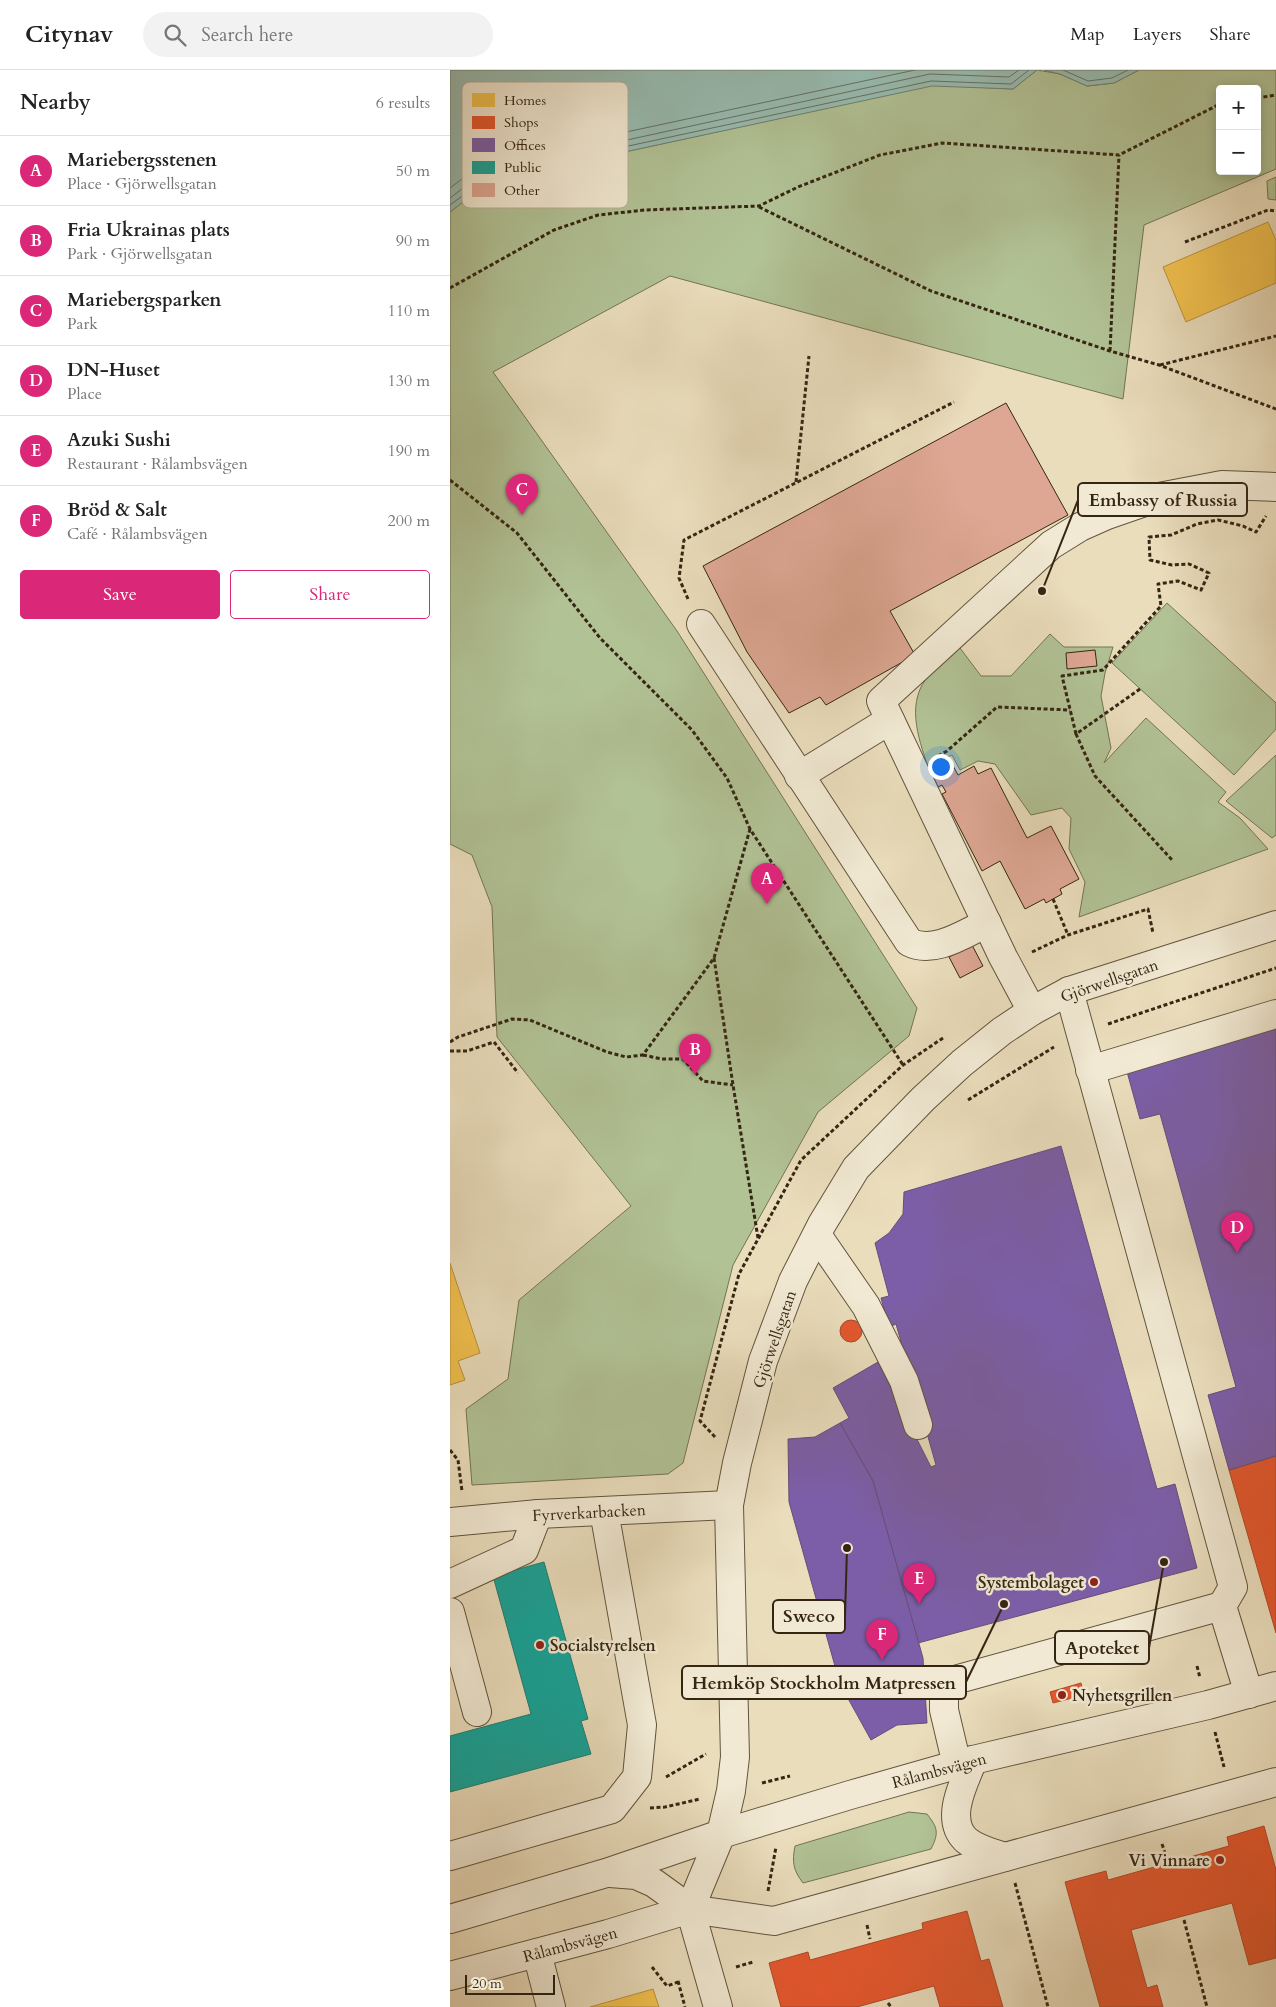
<!DOCTYPE html>
<meta charset="utf-8">
<style>
:root{--surface:#fff;--page:#f2f2f2;--text:#222;--muted:#767676;--line:#e0e0e0;--accent:#db2777}
body{margin:0;font-family:Cardo,serif;background:var(--page);color:var(--text)}
.controls{position:absolute;right:15px;top:15px;display:grid;overflow:hidden;border-radius:5px;box-shadow:0 2px 12px #0003}
.controls button{width:45px;height:45px;display:grid;place-items:center;padding:0;border:0;border-bottom:1px solid var(--line);background:var(--surface);color:var(--text);font:25px sans-serif}
.scale{position:absolute;left:15px;bottom:12px;width:90px;box-sizing:border-box;padding-left:5px;border:2px solid #352613;border-top:0;font-size:14px;line-height:18px;white-space:nowrap;color:#352613;-webkit-text-stroke:4px #f1e9d3;paint-order:stroke}
.you{position:absolute;left:490px;top:696px;width:18px;height:18px;margin:-12px;border:4px solid #fff;border-radius:50%;background:#1a73e8;box-shadow:0 0 0 8px #1a73e833}
.badge{display:grid;place-items:center;width:32px;height:32px;border-radius:50%;background:var(--accent);color:#fff;font-size:16px;font-weight:700}
.pin{position:absolute;translate:-50% -41px;filter:drop-shadow(0 1px 2px #0008)}
.pin::after{content:'';position:absolute;top:26px;width:18px;height:15px;background:inherit;clip-path:polygon(0 0,100% 0,50% 100%)}
.list{margin:0;padding:0;list-style:none}
h2{display:flex;justify-content:space-between;align-items:center;height:65px;margin:0;padding:0 20px;font-size:21px}
h2 small{font-size:16px;font-weight:400;color:var(--muted)}
.list li{display:grid;grid-template-columns:32px 1fr auto;gap:15px;align-items:center;box-sizing:border-box;height:70px;padding:0 20px;border-top:1px solid var(--line)}
.list b{display:block;font-size:19px;white-space:nowrap}
.list p{margin:0;font-size:16px;white-space:nowrap;color:var(--muted)}
.list em{font-size:16px;font-style:normal;color:var(--muted)}
.actions{display:flex;gap:10px;padding:15px 20px}
.actions a{flex:1;padding:11px 0;border:1px solid var(--accent);border-radius:5px;text-align:center;font-size:18px;color:var(--accent)}
.actions .main{background:var(--accent);color:#fff}
.icon{flex:none;width:28px;height:28px;fill:none;stroke:currentColor;stroke-width:2;stroke-linecap:round;stroke-linejoin:round}
.map{position:relative;flex:none;width:826px;height:1937px;overflow:hidden}
header{display:flex;align-items:center;gap:30px;box-sizing:border-box;height:70px;padding:0 25px;background:var(--surface);border-bottom:1px solid var(--line)}
header strong{font-size:24px}
nav{display:flex;gap:28px;margin-inline-start:auto;font-size:18px}
.search{width:350px;height:45px;background:var(--page);display:flex;align-items:center;gap:12px;box-sizing:border-box;padding:0 18px;border-radius:28px;color:var(--muted);font-size:19px}
main{display:flex}
aside{flex:1;background:var(--surface)}
.map>svg:first-child{display:block}
</style>
<header>
<strong>Citynav</strong>
<div class="search"><svg class="icon" aria-label="search" viewBox="0 0 24 24"><circle cx="10" cy="10" r="6"/><path d="M15 15l6 6"/></svg>Search here</div>
<nav><a>Map</a><a>Layers</a><a>Share</a></nav>
</header>
<main>
<aside>
<h2>Nearby<small>6 results</small></h2>
<ul class="list">
<li><span class="badge">A</span><div><b>Mariebergsstenen</b><p>Place · Gjörwellsgatan</p></div><em>50 m</em></li>
<li><span class="badge">B</span><div><b>Fria Ukrainas plats</b><p>Park · Gjörwellsgatan</p></div><em>90 m</em></li>
<li><span class="badge">C</span><div><b>Mariebergsparken</b><p>Park</p></div><em>110 m</em></li>
<li><span class="badge">D</span><div><b>DN-Huset</b><p>Place</p></div><em>130 m</em></li>
<li><span class="badge">E</span><div><b>Azuki Sushi</b><p>Restaurant · Rålambsvägen</p></div><em>190 m</em></li>
<li><span class="badge">F</span><div><b>Bröd &amp; Salt</b><p>Café · Rålambsvägen</p></div><em>200 m</em></li>
</ul>
<div class="actions"><a class="main">Save</a><a>Share</a></div>
</aside>
<div class="map">
<svg width="826" height="1937" viewBox="0 0 826 1937">
<rect width="100%" height="100%" fill="#eaddbc"/>
<filter id="stains"><feTurbulence type="fractalNoise" baseFrequency=".004" numOctaves="4"/><feColorMatrix values="0 0 0 0 .2 0 0 0 0 .09 0 0 0 0 .02 0 0 0 .5 -.17"/></filter>
<radialGradient id="worn" r=".72"><stop offset=".6" stop-color="#630" stop-opacity="0"/><stop offset="1" stop-color="#630" stop-opacity=".3"/></radialGradient>
<g fill="#b1c295" stroke="#737454" fill-rule="evenodd">
<path d="M 587,0 L 610,4 L 637,16 L 664,13 L 689,0 L 826,0 L 826,99 L 694,155 L 673,329 L 220,206 L 43,302 L 227,561 L 467,938 L 459,966 L 368,1042 L 283,1195 L 233,1393 L 218,1404 L 22,1415 L 16,1339 L 58,1309 L 69,1230 L 181,1136 L 47,967 L 42,837 L 22,785 L 0,774 L 0,142 L 65,91 L 156,86 L 482,15 L 563,19 ZM 770,19 L 807,19 L 807,101 L 770,101 Z"/>
<path d="M 826,107 L 826,130 L 818,129 L 817,111 Z"/>
<path d="M 717,533 L 826,633 L 826,659 L 784,705 L 662,593 Z"/>
<path d="M 600,564 L 614,577 L 663,577 L 655,603 L 651,626 L 661,678 L 654,693 L 696,648 L 776,722 L 768,732 L 790,748 L 818,779 L 629,847 L 635,812 L 619,779 L 621,748 L 612,738 L 581,745 L 545,694 L 528,691 L 510,700 L 502,685 L 478,697 C 468,667 455,631 480,604 C 489,594 500,586 510,578 L 531,606 L 561,606 Z"/>
<path d="M 826,685 L 826,765 L 822,768 L 776,731 Z"/>
<path d="M 459,1742 L 477,1744 C 488,1758 489,1763 481,1779 L 353,1813 C 343,1800 342,1792 345,1776 Z"/>
</g>
<g fill="#98bcb1" stroke="#708072">
<path d="M 0,0 L 587,0 L 563,19 L 482,16 L 156,86 L 66,91 L 0,142 Z"/>
<path d="M 594,0 L 689,0 L 664,13 L 637,16 L 610,4 Z"/>
</g>
<g fill="#f2c14e" stroke="#b9923c">
<path d="M 818,152 L 826,170 L 826,213 L 736,252 L 713,197 Z"/>
<path d="M 0,1193 L 30,1283 L 8,1291 L 15,1310 L 0,1315 Z"/>
<path d="M 203,1919 L 209,1937 L 140,1937 Z"/>
</g>
<g fill="#e4572e" stroke="#b04826">
<circle cx="401" cy="1261" r="11"/>
<path d="M 826,1386 L 826,1563 L 779,1400 Z"/>
<path d="M 631,1613 L 634,1625 L 603,1633 L 600,1622 Z"/>
<path d="M 814,1756 L 826,1800 L 826,1888 L 799,1895 L 782,1833 L 681,1860 L 697,1918 L 707,1915 L 713,1937 L 650,1937 L 615,1812 L 656,1801 L 658,1810 L 779,1776 L 777,1767 Z"/>
<path d="M 517,1841 L 531,1891 L 539,1889 L 553,1937 L 490,1937 L 484,1916 L 407,1937 L 331,1937 L 319,1893 L 358,1882 L 360,1890 L 473,1859 L 472,1853 Z"/>
</g>
<g fill="#7b5ea7" stroke="#664d7b">
<path d="M 826,955 L 826,1386 L 779,1400 L 758,1325 L 786,1317 L 710,1044 L 690,1049 L 676,998 Z"/>
<path d="M 611,1076 L 707,1419 L 725,1414 L 747,1498 L 468,1573 L 423,1411 L 390,1353 L 399,1348 L 383,1318 L 428,1292 L 481,1397 L 486,1395 L 446,1254 L 439,1257 L 431,1228 L 439,1226 L 425,1173 L 439,1163 L 453,1144 L 454,1122 Z"/>
<path d="M 390,1353 L 423,1411 L 473,1588 L 477,1653 L 447,1655 L 421,1670 L 390,1614 L 339,1432 L 338,1369 L 365,1367 Z"/>
</g>
<path fill="#17a398" stroke="#207e70" d="M 94,1492 L 138,1649 L 131,1651 L 141,1684 L 0,1722 L 0,1666 L 81,1644 L 43,1506 Z"/>
<g fill="none" stroke-linecap="round" stroke-linejoin="round">
<g stroke="#667162" stroke-width="1">
<path d="M 613,0 L 638,11 L 662,8 L 678,0"/>
<path d="M 0,118 L 55,76 L 62,73 L 153,67 L 465,0"/>
<path d="M 0,128 L 63,80 L 154,75 L 480,4 L 559,7 L 569,0"/>
<path d="M 0,135 L 65,87 L 155,81 L 481,11 L 561,14 L 579,0"/>
</g>
</g>
<g fill="#dea793" stroke="#352613">
<path d="M 556,333 L 618,445 L 440,541 L 465,585 L 376,635 L 370,627 L 339,643 L 297,582 L 253,496 Z"/>
<path d="M 645,580 L 647,596 L 617,599 L 616,583 Z"/>
<path d="M 500,690 L 508,705 L 524,696 L 528,704 L 541,698 L 577,768 L 601,756 L 629,809 L 610,819 L 612,824 L 603,829 L 596,833 L 594,829 L 575,839 L 550,791 L 532,801 L 492,724 L 496,722 L 492,715 L 488,717 L 480,700 Z"/>
<path d="M 522,875 L 533,896 L 510,908 L 499,887 Z"/>
</g>
<g fill="none" stroke-linecap="round" stroke-linejoin="round">
<defs>
<g id="minor">
<path d="M 251,554 L 459,872 C 484,885 515,863 537,853"/>
<path d="M 349,706 L 440,650"/>
<path d="M 619,921 L 783,1517 L 772,1536 L 799,1624"/>
<path d="M 582,941 L 553,887 L 431,631 L 601,475 L 630,457 L 657,445 L 709,427 L 772,415 L 826,417"/>
<path d="M 640,1000 L 826,944"/>
<path d="M 367,1165 L 416,1236 L 454,1311 L 468,1355"/>
<path d="M 0,1452 L 88,1444 L 279,1435"/>
<path d="M 0,1514 L 74,1480 L 88,1444"/>
<path d="M 0,1542 L 27,1642"/>
<path d="M 523,1690 C 514,1713 494,1749 516,1770 C 527,1779 542,1783 555,1787"/>
<path d="M 507,1695 L 494,1640 L 494,1613 L 772,1536"/>
<path d="M 0,1786 L 162,1739 L 187,1707 L 192,1655 L 154,1441"/>
<path d="M 160,1803 L 186,1805 L 204,1813 L 240,1839"/>
<path d="M 0,1849 L 156,1803 L 271,1764 L 400,1725 L 523,1690 L 758,1635 L 826,1616"/>
<path d="M 87,1883 L 101,1937"/>
<path d="M 0,1906 L 158,1864 L 240,1839 L 324,1851 L 826,1712"/>
<path d="M 268,1937 L 240,1839 L 271,1764 L 281,1721 L 285,1687 L 279,1435 L 287,1393 L 313,1291 L 343,1211 L 372,1154 L 406,1098 L 473,1029 L 512,993 L 552,961 L 582,941 L 619,921 L 826,855"/>
</g>
</defs>
<use href="#minor" stroke="#62543d" stroke-width="30"/>
<g stroke="#352613" stroke-width="3" stroke-dasharray="4 2.5" stroke-linecap="butt">
<path d="M 807,28 L 826,25"/>
<path d="M 309,137 L 481,221 L 660,281 L 709,295 L 826,339"/>
<path d="M 735,172 L 818,140 L 826,141"/>
<path d="M 0,218 L 104,160 L 148,145 L 195,140 L 309,136 L 348,117 L 430,85 L 492,73 L 669,85 L 770,34"/>
<path d="M 660,281 L 669,85"/>
<path d="M 710,295 L 826,266"/>
<path d="M 0,410 L 67,463 L 150,568 L 242,660 L 277,708 L 300,759 L 453,995"/>
<path d="M 346,412 L 359,286"/>
<path d="M 238,529 L 229,508 L 234,470 L 504,332"/>
<path d="M 690,619 L 626,664 L 645,706 L 723,791"/>
<path d="M 626,664 L 612,606 L 653,600 L 711,536 L 708,514 L 728,511 L 751,520 L 759,503 L 739,494 L 722,495 L 700,490 L 699,467 L 721,465 L 747,454 L 768,450 L 793,456 L 806,462 L 816,446"/>
<path d="M 488,686 L 497,681 L 547,637 L 620,640"/>
<path d="M 603,829 L 618,865"/>
<path d="M 582,882 L 618,865 L 698,839 L 703,863"/>
<path d="M 264,888 L 283,1015 L 308,1168"/>
<path d="M 658,954 L 826,898"/>
<path d="M 0,972 L 8,967 L 62,949 L 80,950 L 157,982 L 176,987 L 193,985 L 264,888 L 300,759"/>
<path d="M 0,981 L 17,981 L 44,972 L 68,1003"/>
<path d="M 193,985 L 212,989 L 233,989 L 253,1011 L 283,1015"/>
<path d="M 518,1030 L 604,977"/>
<path d="M 265,1367 L 250,1351 L 289,1204 L 351,1090 L 453,995 L 493,968"/>
<path d="M 0,1380 L 8,1390 L 12,1421"/>
<path d="M 747,1596 L 750,1608"/>
<path d="M 765,1662 L 774,1697"/>
<path d="M 216,1707 L 256,1684"/>
<path d="M 312,1713 L 340,1706"/>
<path d="M 200,1738 L 215,1737 L 250,1729"/>
<path d="M 712,1774 L 718,1792"/>
<path d="M 565,1813 L 598,1937"/>
<path d="M 318,1821 L 326,1777"/>
<path d="M 734,1850 L 757,1937"/>
<path d="M 417,1855 L 420,1869"/>
<path d="M 202,1897 L 217,1916 L 231,1911"/>
<path d="M 286,1897 L 303,1892"/>
<path d="M 228,1911 L 235,1937"/>
<path d="M 438,1933 L 441,1937"/>
</g>
<use href="#minor" stroke="#f1e9d3" stroke-width="28"/>
</g>
<g fill="#8f2418" stroke="#f1e9d3" stroke-width="2">
<circle cx="644" cy="1512" r="5"/>
<circle cx="90" cy="1575" r="5"/>
<circle cx="612" cy="1625" r="5"/>
<circle cx="770" cy="1790" r="5"/>
</g>
<g text-anchor="middle" stroke-width="5" stroke-linejoin="round" paint-order="stroke">
<g font-size="16" fill="#352613" stroke="#f1e9d3">
<text transform="translate(659 910) rotate(-19)" y="6">Gjörwellsgatan</text>
<text transform="translate(324 1269) rotate(-71)" y="6">Gjörwellsgatan</text>
<text transform="translate(139 1442) rotate(-3)" y="6">Fyrverkarbacken</text>
<text transform="translate(489 1700) rotate(-15)" y="6">Rålambsvägen</text>
<text transform="translate(120 1874) rotate(-15)" y="6">Rålambsvägen</text>
</g>
<g font-size="16" font-weight="bold" fill="#352613" stroke="#f1e9d3" text-anchor="end">
<text x="634" y="1518">Systembolaget</text>
<text x="100" y="1581" text-anchor="start">Socialstyrelsen</text>
<text x="622" y="1631" text-anchor="start">Nyhetsgrillen</text>
<text x="760" y="1796">Vi Vinnare</text>
</g>
</g>
<rect x="12" y="12" width="166" height="126" rx="8" fill="#f1e9d3" stroke="#b9ae99" stroke-width="1"/>
<rect x="22" y="23" width="23" height="14" fill="#f2c14e"/>
<rect x="22" y="46" width="23" height="13" fill="#e4572e"/>
<rect x="22" y="68" width="23" height="14" fill="#7b5ea7"/>
<rect x="22" y="91" width="23" height="13" fill="#17a398"/>
<rect x="22" y="113" width="23" height="14" fill="#dea793"/>
<g font-size="14" fill="#352613">
<text x="54" y="35">Homes</text>
<text x="54" y="57">Shops</text>
<text x="54" y="80">Offices</text>
<text x="54" y="102">Public</text>
<text x="54" y="125">Other</text>
</g>
<path fill="none" stroke="#352613" stroke-width="2" d="M592 521L628 430M397 1478L395 1546M714 1492L699 1578M554 1534L516 1612"/>
<g fill="#352613" stroke="#f1e9d3" stroke-width="2">
<circle cx="592" cy="521" r="5"/>
<circle cx="397" cy="1478" r="5"/>
<circle cx="714" cy="1492" r="5"/>
<circle cx="554" cy="1534" r="5"/>
</g>
<g fill="#f1e9d3" stroke="#352613" stroke-width="2">
<rect x="628" y="413" width="169" height="33" rx="5"/>
<rect x="323" y="1530" width="72" height="33" rx="5"/>
<rect x="605" y="1561" width="94" height="33" rx="5"/>
<rect x="232" y="1596" width="284" height="33" rx="5"/>
</g>
<g font-size="18" text-anchor="middle" font-weight="bold" fill="#352613">
<text x="713" y="436">Embassy of Russia</text>
<text x="359" y="1552">Sweco</text>
<text x="652" y="1584">Apoteket</text>
<text x="374" y="1619">Hemköp Stockholm Matpressen</text>
</g>
<rect width="100%" height="100%" filter="url(#stains)"/>
<rect width="100%" height="100%" fill="url(#worn)"/>
</svg>
<div class="controls">
<button>+</button>
<button>−</button>
</div>
<div class="scale">20 m</div>
<div class="you"></div>
<div class="pin badge" style="left:317px;top:834px">A</div>
<div class="pin badge" style="left:245px;top:1005px">B</div>
<div class="pin badge" style="left:72px;top:445px">C</div>
<div class="pin badge" style="left:787px;top:1183px">D</div>
<div class="pin badge" style="left:469px;top:1534px">E</div>
<div class="pin badge" style="left:432px;top:1590px">F</div>
</div>
</main>
